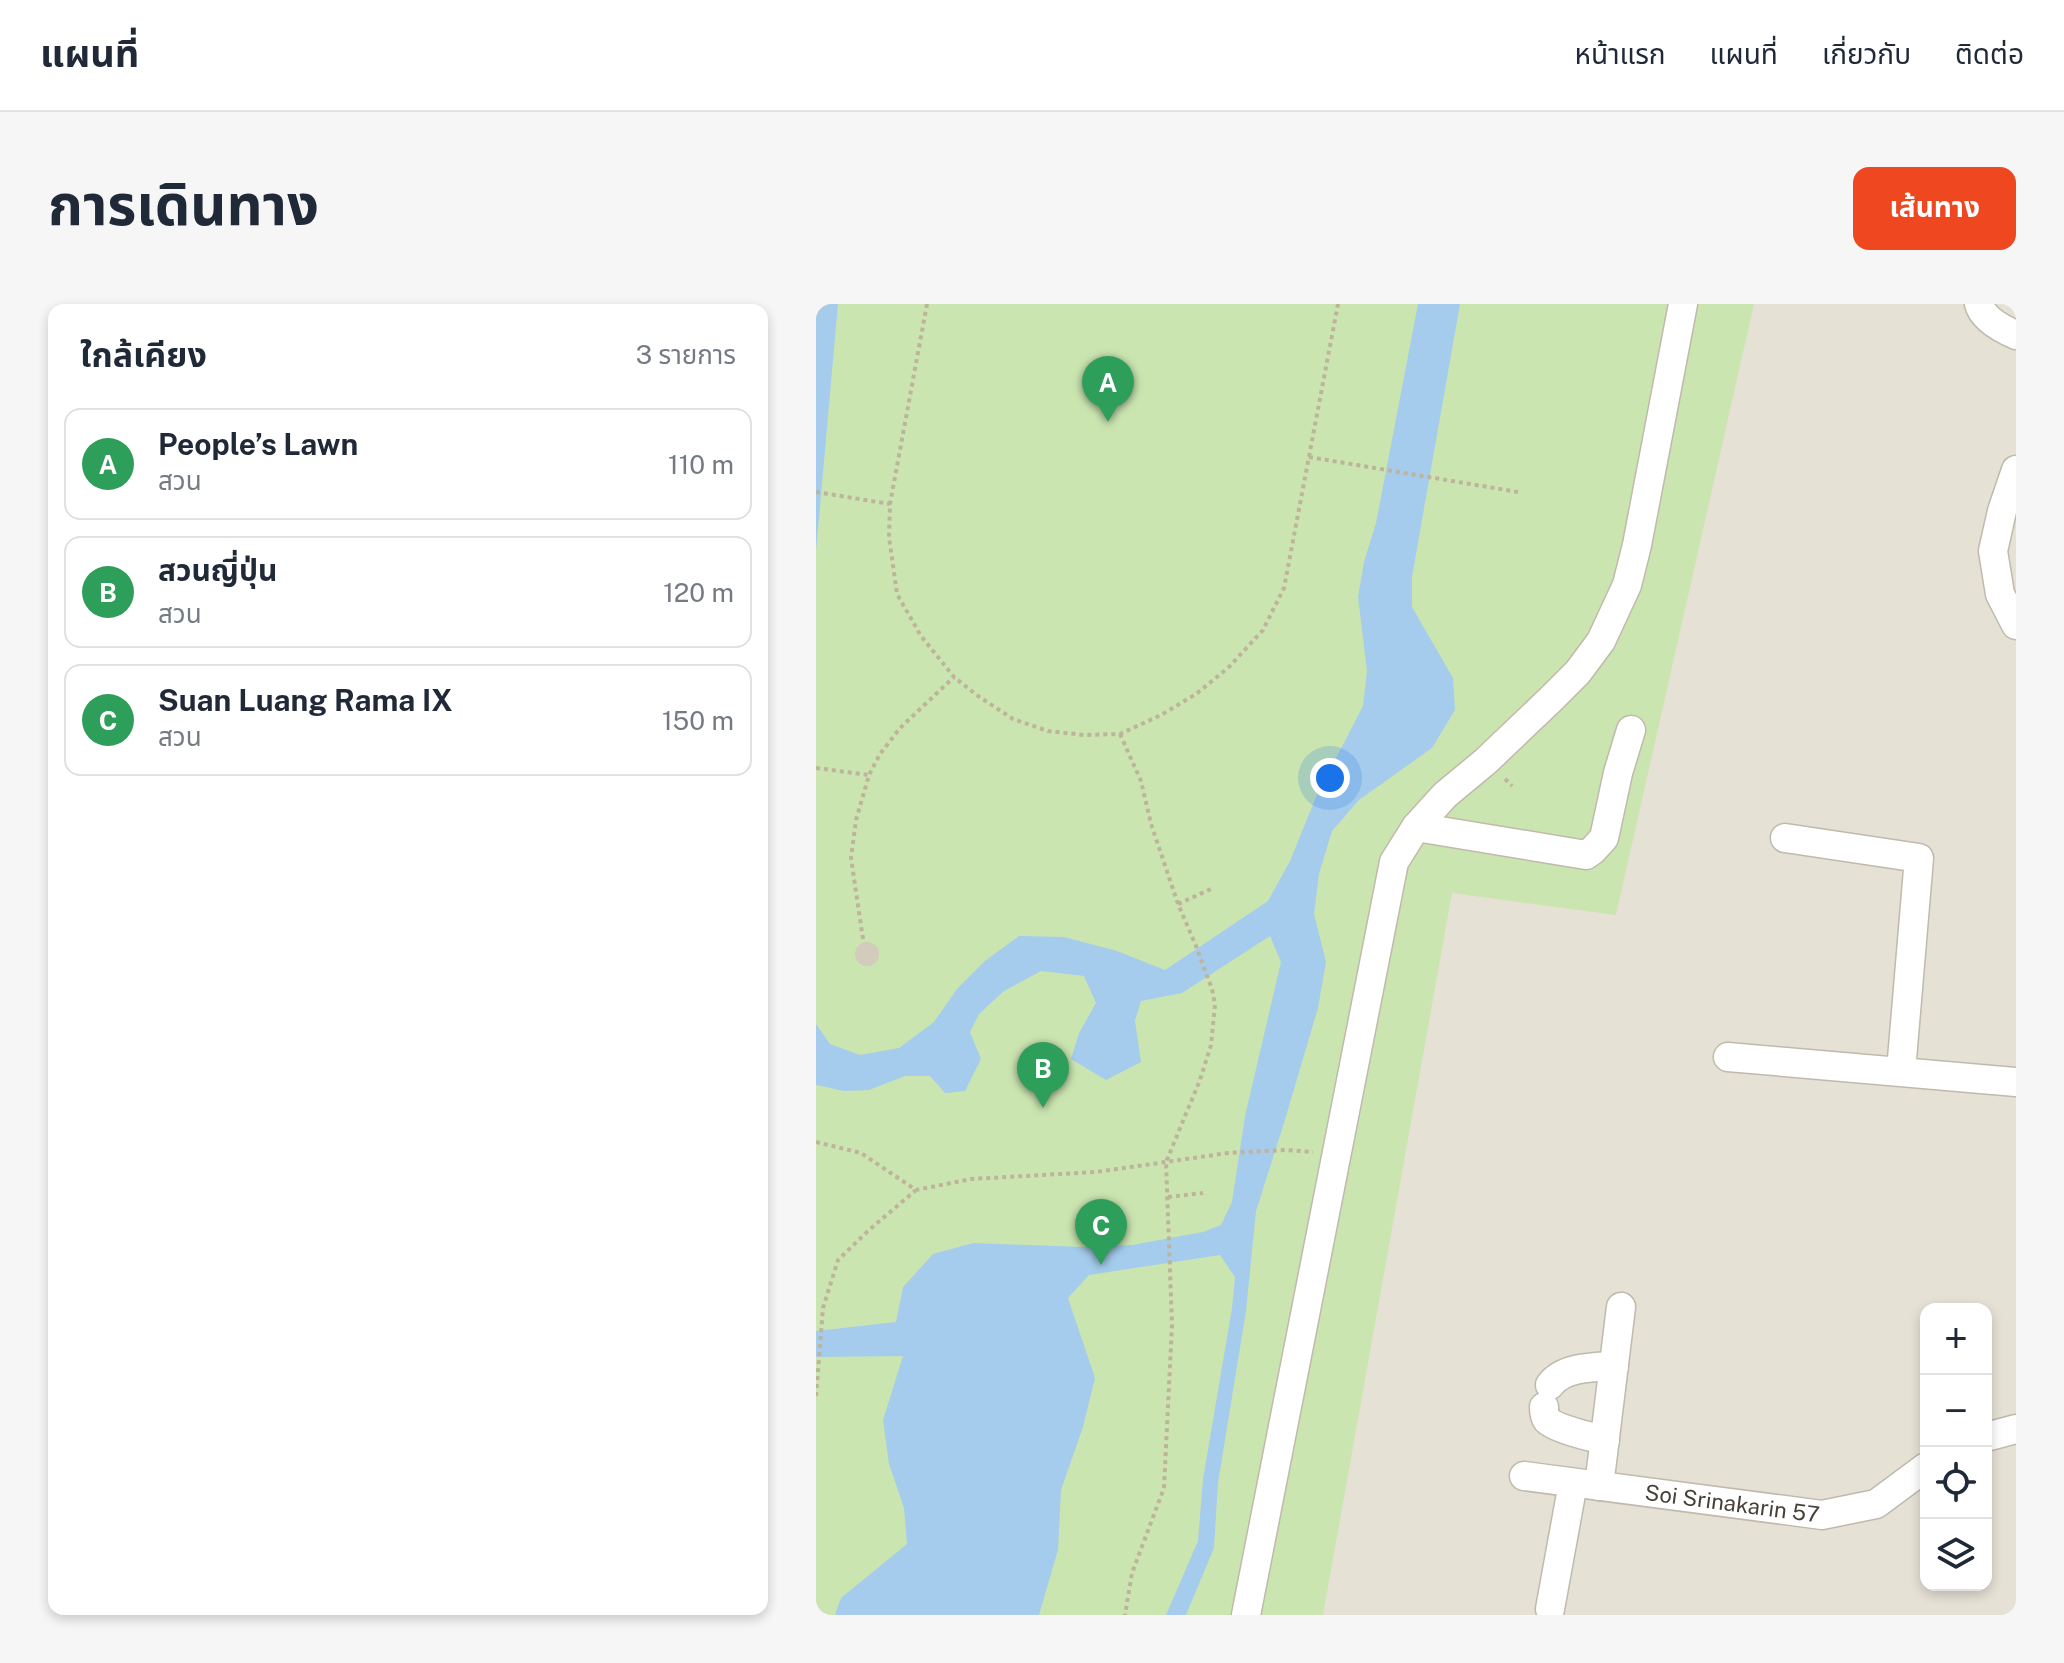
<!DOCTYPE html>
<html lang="th">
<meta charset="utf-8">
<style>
:root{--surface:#fff;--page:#f6f6f7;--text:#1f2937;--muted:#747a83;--line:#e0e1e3;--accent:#ef4821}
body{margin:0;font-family:"Public Sans","Noto Sans Thai",sans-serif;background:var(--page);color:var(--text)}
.controls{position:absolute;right:24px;bottom:24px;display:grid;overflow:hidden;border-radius:16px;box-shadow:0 4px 12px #0003}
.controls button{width:72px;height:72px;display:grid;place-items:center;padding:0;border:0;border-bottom:2px solid var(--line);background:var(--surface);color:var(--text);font:40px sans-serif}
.you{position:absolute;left:514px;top:474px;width:28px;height:28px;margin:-20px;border:6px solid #fff;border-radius:50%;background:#1a73e8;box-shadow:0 0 0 12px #1a73e833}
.badge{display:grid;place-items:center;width:52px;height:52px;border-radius:50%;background:var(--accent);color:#fff;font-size:26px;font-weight:700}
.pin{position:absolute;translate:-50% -66px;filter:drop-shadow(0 2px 4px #0008)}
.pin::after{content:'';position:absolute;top:42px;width:28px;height:24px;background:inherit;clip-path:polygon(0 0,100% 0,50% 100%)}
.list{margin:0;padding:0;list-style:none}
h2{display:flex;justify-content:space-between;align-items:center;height:104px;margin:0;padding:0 32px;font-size:34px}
h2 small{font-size:26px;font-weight:400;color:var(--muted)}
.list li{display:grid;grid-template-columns:52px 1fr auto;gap:24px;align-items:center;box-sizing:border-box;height:112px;margin:0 16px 16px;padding:0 16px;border:2px solid var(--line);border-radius:16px}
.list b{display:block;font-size:30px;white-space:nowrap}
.list p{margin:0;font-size:26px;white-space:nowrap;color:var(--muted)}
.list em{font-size:26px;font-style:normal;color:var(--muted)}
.icon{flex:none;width:44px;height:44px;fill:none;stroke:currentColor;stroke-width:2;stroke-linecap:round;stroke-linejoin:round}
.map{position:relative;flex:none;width:1200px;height:1311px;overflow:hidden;border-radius:16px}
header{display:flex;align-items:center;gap:48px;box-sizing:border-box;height:112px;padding:0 40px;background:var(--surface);border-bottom:2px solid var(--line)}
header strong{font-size:38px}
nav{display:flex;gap:44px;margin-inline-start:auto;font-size:28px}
.intro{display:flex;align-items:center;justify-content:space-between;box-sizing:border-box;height:192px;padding:0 48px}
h1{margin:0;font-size:56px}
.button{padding:20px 36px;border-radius:16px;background:var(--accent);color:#fff;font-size:28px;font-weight:700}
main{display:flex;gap:48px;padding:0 48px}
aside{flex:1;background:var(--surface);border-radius:16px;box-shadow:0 4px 12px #0003}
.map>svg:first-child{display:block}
</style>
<header>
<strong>แผนที่</strong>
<nav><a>หน้าแรก</a><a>แผนที่</a><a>เกี่ยวกับ</a><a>ติดต่อ</a></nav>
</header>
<div class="intro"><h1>การเดินทาง</h1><a class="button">เส้นทาง</a></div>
<main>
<aside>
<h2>ใกล้เคียง<small>3 รายการ</small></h2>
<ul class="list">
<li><span class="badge" style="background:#2e9e5b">A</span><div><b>People’s Lawn</b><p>สวน</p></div><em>110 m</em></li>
<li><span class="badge" style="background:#2e9e5b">B</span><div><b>สวนญี่ปุ่น</b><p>สวน</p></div><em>120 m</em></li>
<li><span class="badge" style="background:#2e9e5b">C</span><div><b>Suan Luang Rama IX</b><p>สวน</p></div><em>150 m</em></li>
</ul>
</aside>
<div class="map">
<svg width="1200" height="1311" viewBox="0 0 1200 1311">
<rect width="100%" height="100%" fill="#f2efe6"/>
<path fill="#e6e1d5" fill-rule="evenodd" d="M 0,0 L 1200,0 L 1200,1311 L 0,1311 ZM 1110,1005 L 1170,1005 L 1170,1281 L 1110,1281 Z"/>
<path fill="#cbe5b1" d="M 0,0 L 938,0 L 800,611 L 636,589 L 507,1311 L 0,1311 Z"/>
<g fill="#a5ccec">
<path d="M 0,0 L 22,0 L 0,247 Z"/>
<path d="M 602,0 L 644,0 L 596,273 L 596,303 L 637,374 L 639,406 L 616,444 L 543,496 L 516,527 L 503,570 L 498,610 L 510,658 L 502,704 L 468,819 L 440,907 L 430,1007 L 402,1179 L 398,1244 L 370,1311 L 350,1311 L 382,1237 L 387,1175 L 416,1004 L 419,973 L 404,951 L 273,971 L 252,994 L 279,1074 L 267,1123 L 245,1186 L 242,1246 L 223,1311 L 19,1311 L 25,1294 L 91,1240 L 88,1204 L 73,1160 L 67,1116 L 87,1052 L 0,1053 L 0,1027 L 80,1018 L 87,983 L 117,950 L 157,939 L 266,943 L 316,941 L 387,928 L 405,921 L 416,898 L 429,812 L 465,658 L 454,632 L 366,689 L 325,697 L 319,717 L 325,758 L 290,776 L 255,755 L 263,729 L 280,699 L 268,672 L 225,667 L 188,687 L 163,710 L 154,728 L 165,755 L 149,787 L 129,789 L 114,772 L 89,772 L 53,786 L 28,787 L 0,781 L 0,720 L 14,740 L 44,751 L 83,744 L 118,718 L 141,685 L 169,657 L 203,632 L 248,633 L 301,647 L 349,666 L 452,597 L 474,557 L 500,493 L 547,402 L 551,367 L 542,293 L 548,258 L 560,219 Z"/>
</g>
<circle fill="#d3cbbc" cx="51" cy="650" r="12"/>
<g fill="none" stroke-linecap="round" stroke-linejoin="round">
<defs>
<g id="minor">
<path d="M 1163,0 C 1167,15 1186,25 1200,31"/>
<path d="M 1200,166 L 1186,207 L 1177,247 L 1184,290 L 1200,321"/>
<path d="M 600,523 L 770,551 L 777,546 L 788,534 L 802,469 L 815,426"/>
<path d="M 969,534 L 1103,554 L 1085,767"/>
<path d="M 912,753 L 1200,778"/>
<path d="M 734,1081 C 747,1063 777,1063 798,1062"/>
<path d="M 728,1103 C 728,1107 728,1112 731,1116 C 740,1125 775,1133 789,1136"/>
<path d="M 1170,1133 L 1200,1125"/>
<path id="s1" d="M 708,1172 L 1006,1211 L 1060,1200 L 1110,1163"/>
<path d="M 783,1182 L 805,1003"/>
<path d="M 734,1305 L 757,1179"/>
<path d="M 430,1311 L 578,558 L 600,523 L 629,491 L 670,457 L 735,395 L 762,368 L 785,337 L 811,281 L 821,241 L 867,0"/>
</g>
</defs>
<use href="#minor" stroke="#c0baac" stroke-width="31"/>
<g stroke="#beb39b" stroke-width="4" stroke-dasharray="4 4" stroke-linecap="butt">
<path d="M 111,0 L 74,200 L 73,233 L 81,290 L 105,332 L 138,373 L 162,392 L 197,415 L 232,427 L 268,431 L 304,430 L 345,411 L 380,390 L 412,364 L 447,326 L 468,284 L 522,0"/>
<path d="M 493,153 L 702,188"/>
<path d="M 0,188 L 74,200"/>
<path d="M 304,430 L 325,477 L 335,520 L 362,600 L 380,642 L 396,685 L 399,701 L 395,741 L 384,776 L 350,858 L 356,1021 L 348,1184 L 316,1269 L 309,1311"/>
<path d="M 0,464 L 53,471"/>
<path d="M 689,475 L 696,482"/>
<path d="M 362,600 L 395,585"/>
<path d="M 47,635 L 35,554 L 40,516 L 53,471 L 64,450 L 84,424 L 138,373"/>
<path d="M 0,838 L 45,849 L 100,886 L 155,875 L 280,868 L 412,849 L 470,846 L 497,848"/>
<path d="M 352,893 L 387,889"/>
<path d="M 0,1092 L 7,1004 L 22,956 L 53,926 L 100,886"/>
</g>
<use href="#minor" stroke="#fff" stroke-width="28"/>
</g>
<g text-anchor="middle" stroke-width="6" stroke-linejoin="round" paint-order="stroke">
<g font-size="22" fill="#453f36" stroke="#fff">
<text dy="8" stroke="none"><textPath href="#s1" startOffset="210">Soi Srinakarin 57</textPath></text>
</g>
</g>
</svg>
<div class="controls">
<button>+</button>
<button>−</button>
<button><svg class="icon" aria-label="locate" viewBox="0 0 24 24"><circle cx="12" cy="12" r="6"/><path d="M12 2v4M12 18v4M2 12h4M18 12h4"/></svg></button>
<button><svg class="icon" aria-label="layers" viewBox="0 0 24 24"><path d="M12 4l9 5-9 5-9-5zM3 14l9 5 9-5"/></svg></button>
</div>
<div class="you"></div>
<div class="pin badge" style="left:292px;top:118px;background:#2e9e5b">A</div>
<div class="pin badge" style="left:227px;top:804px;background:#2e9e5b">B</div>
<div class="pin badge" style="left:285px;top:961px;background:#2e9e5b">C</div>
</div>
</main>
